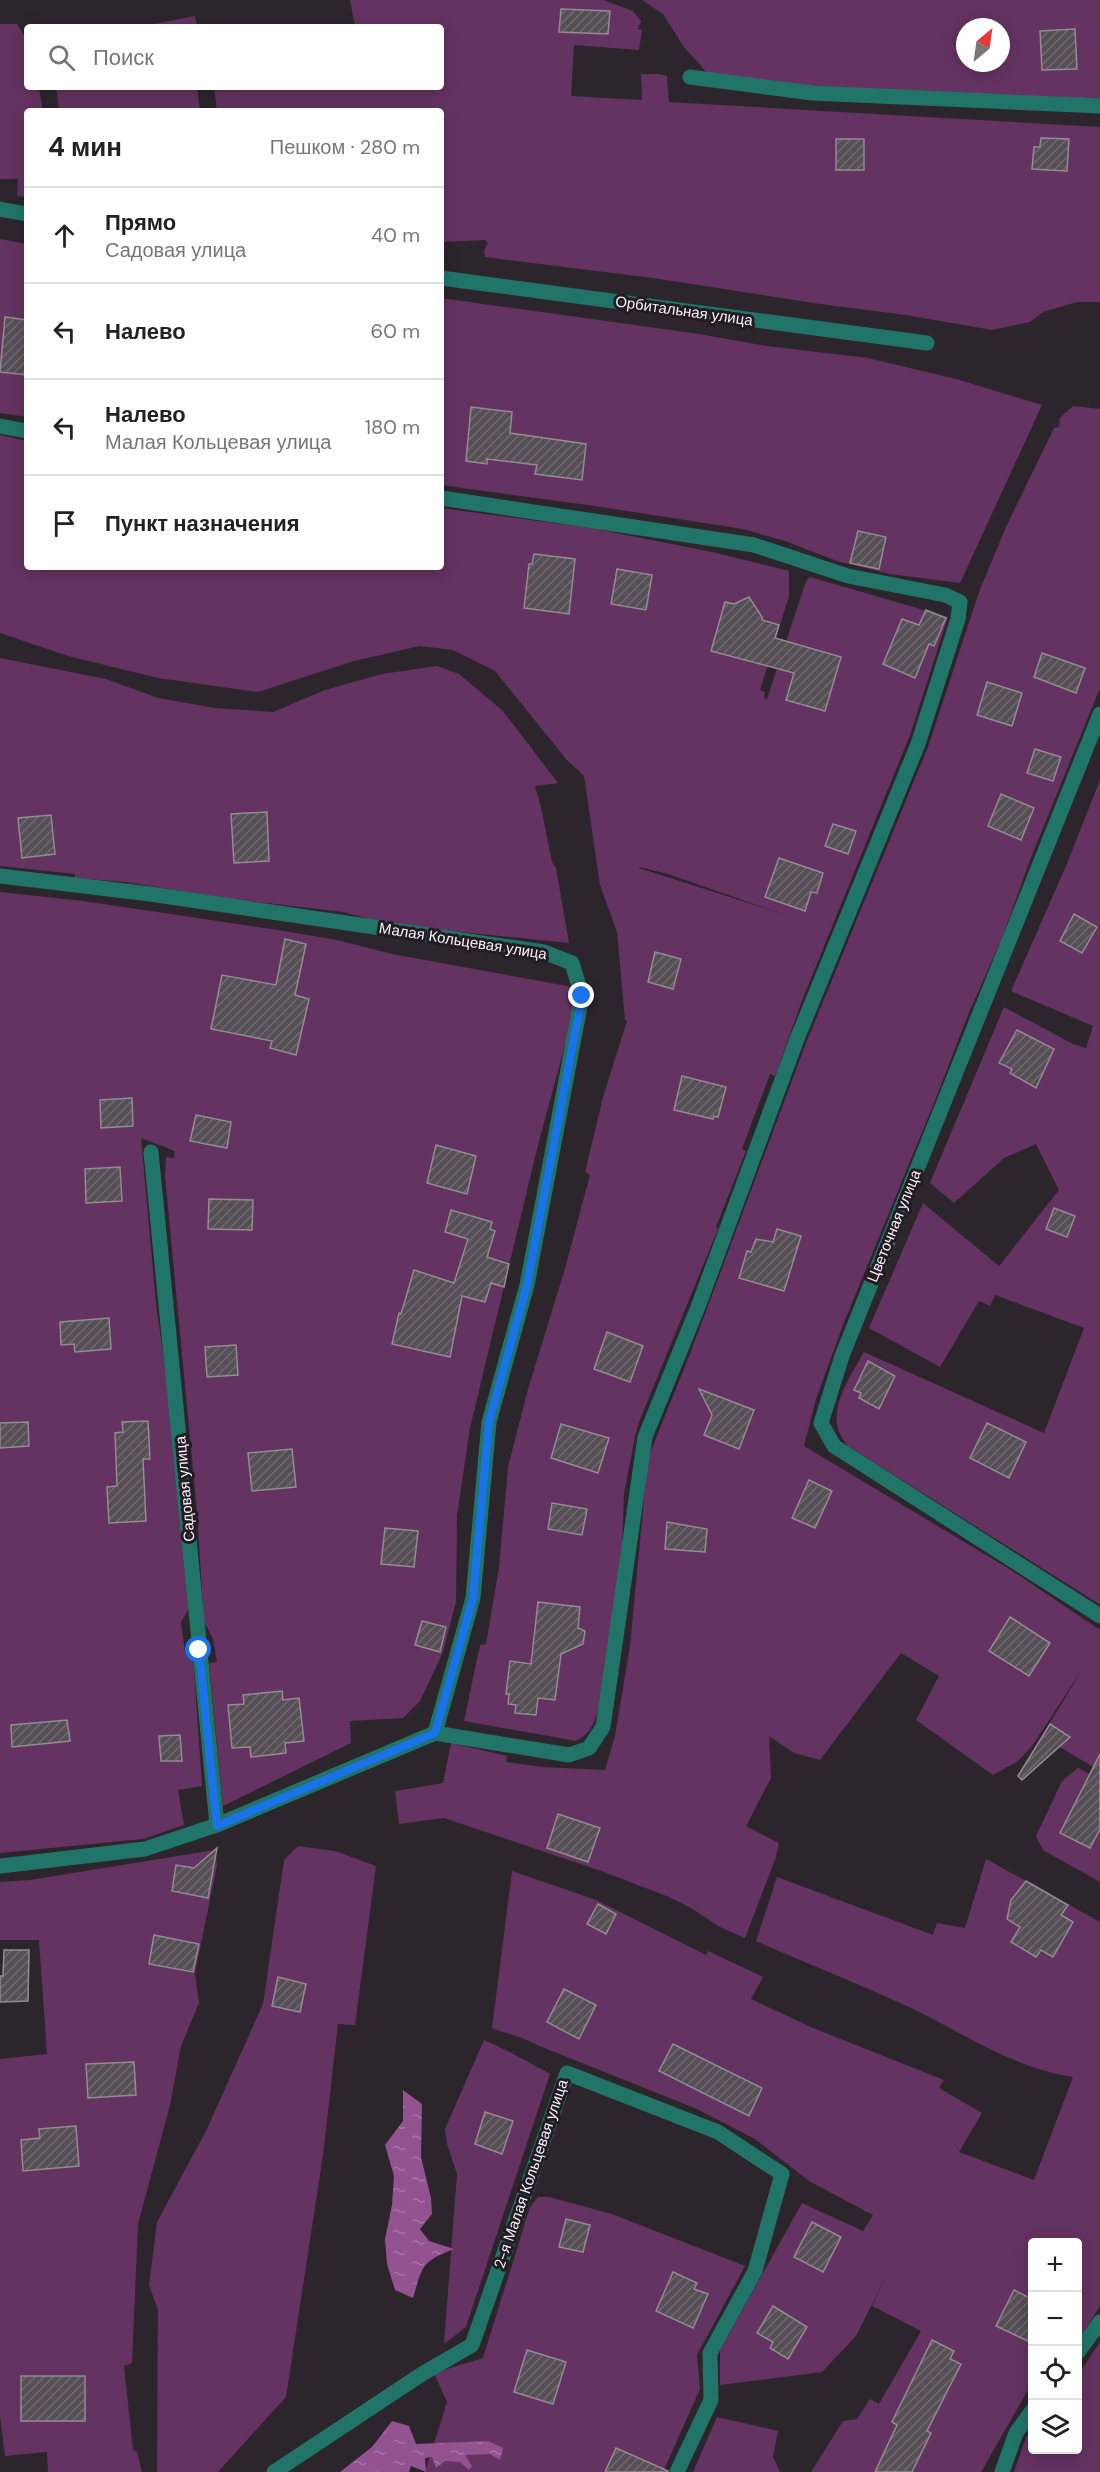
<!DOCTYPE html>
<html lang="ru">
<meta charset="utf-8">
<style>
:root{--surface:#fff;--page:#f2f2f2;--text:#222;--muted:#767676;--line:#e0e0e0}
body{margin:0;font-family:"DM Sans",sans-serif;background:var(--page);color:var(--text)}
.controls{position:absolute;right:18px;bottom:18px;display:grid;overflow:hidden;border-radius:6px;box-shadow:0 3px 15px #0003}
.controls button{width:54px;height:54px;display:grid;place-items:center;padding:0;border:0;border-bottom:2px solid var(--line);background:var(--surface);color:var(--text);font:30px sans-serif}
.compass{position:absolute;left:956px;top:18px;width:54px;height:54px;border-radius:50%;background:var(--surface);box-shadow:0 3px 15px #0003;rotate:29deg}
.stop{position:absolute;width:18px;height:18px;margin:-14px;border:4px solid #1a73e8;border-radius:50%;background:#fff}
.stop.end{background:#1a73e8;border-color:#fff;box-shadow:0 2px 6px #0008}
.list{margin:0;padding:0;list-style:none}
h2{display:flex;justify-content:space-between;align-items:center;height:78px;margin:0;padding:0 24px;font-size:26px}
h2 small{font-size:20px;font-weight:400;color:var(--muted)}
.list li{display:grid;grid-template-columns:39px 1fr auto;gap:18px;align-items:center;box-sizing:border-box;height:96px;padding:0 24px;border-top:2px solid var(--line)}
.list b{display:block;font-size:22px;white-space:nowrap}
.list p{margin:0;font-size:20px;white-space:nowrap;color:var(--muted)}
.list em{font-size:20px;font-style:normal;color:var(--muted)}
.icon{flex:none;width:33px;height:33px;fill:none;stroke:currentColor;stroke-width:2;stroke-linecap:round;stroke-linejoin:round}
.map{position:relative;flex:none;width:1100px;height:2472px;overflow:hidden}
.search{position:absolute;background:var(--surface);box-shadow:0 3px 15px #0003;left:24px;top:24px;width:420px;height:66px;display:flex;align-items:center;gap:15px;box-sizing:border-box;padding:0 21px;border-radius:6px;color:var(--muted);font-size:22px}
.panel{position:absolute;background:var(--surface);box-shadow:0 3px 15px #0003;left:24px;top:108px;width:420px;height:462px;border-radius:6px}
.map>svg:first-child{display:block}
</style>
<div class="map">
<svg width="1100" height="2472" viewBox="0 0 1100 2472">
<defs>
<pattern id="water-ripples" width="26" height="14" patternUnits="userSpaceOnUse" patternTransform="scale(1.5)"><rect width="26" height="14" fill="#935290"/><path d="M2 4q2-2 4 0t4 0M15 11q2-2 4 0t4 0" fill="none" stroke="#a874a6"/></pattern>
<pattern id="building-hatch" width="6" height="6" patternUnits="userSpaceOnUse" patternTransform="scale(1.5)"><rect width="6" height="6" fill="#574f56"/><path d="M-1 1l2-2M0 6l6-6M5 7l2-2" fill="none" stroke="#70696f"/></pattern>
</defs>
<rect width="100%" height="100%" fill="#2d252c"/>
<g fill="#643361" fill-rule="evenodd">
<path d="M 350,0 L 603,0 L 633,11 L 641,21 L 638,29 L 642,30 L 639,50 L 574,45 L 571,96 L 642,100 L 641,74 L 659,74 L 667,76 L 669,102 L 1100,127 L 1100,302 L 1077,302 L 1043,312 L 1030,322 L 992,330 L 906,315 L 820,304 L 653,278 L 485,257 L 484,250 L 488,243 L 485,240 L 441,242 L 441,111 L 217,111 L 214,87 L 441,87 L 441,27 L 355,27 Z"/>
<path d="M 642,0 L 1100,0 L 1100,99 L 818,88 L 709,75 L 684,47 L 663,14 ZM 965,27 L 1001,27 L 1001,63 L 965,63 Z"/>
<path d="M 195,16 L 197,27 L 138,27 Z"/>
<path d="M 0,24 L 17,24 L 24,35 L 27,35 L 27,87 L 39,87 L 43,111 L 27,111 L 27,197 L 17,196 L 18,179 L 0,179 Z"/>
<path d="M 56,87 L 197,87 L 200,111 L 59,111 Z"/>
<path d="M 0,239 L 27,244 L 27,417 L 0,413 Z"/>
<path d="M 441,298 L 699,334 L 767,346 L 868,358 L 956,379 L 1042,405 L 960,583 L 890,574 L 837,561 L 785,541 L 743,529 L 595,506 L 441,485 Z"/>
<path d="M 1073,406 L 1100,409 L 1100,688 L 1030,860 L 1002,938 L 968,1015 L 934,1103 L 843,1325 L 816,1399 L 804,1446 L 1011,1570 L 1100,1630 L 1100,1771 L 1060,1747 L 1052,1753 L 1034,1749 L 1085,1665 L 1032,1746 L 1018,1761 L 993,1775 L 916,1720 L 939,1676 L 901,1653 L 820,1760 L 794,1753 L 769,1736 L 771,1778 L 746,1826 L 779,1843 L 776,1857 L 745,1938 L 720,1927 L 691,1908 L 669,1897 L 604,1872 L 444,1818 L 399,1824 L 395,1791 L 443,1783 L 451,1743 L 507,1756 L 506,1762 L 542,1767 L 605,1770 L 615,1736 L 630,1646 L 648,1458 L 690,1354 L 806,1043 L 928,747 L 979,592 L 1006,527 L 1054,428 L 1059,427 L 1060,418 Z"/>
<path d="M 0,435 L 27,441 L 27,567 L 441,567 L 441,508 L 591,528 L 712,552 L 789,571 L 789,596 L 760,690 L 765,692 L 764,698 L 767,699 L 806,581 L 810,577 L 948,617 L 910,735 L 803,998 L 775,1076 L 770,1074 L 742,1149 L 746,1151 L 716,1227 L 718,1229 L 639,1422 L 635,1437 L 624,1494 L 621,1571 L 599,1705 C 596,1720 591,1734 576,1741 L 464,1721 L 480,1645 L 486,1644 L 499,1568 L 508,1467 L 528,1389 L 564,1272 L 590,1175 L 585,1172 L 603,1097 L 627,1021 L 625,1020 L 617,932 L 600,885 L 584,776 L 566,759 L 495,671 L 453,650 L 420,646 L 354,661 L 258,692 L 158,678 L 68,656 L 0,633 ZM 639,867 L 668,874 L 783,914 L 639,868 Z"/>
<path d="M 0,658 L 106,679 L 158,698 L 215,708 L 273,712 L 325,690 L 382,674 L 437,666 L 459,674 L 503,711 L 558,783 L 535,786 L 541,807 L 552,862 L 556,868 L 569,943 L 393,925 L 343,912 L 224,898 L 126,882 L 75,878 L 75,874 L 0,866 Z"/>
<path d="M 1100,780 L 1100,1604 L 1099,1604 L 848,1446 C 821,1417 849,1379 864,1352 L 1044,1433 L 1084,1328 L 995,1295 L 990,1306 L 979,1301 L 940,1367 L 869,1328 L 923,1203 L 999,1266 L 1059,1190 L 1036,1144 L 1004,1158 L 954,1203 L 930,1183 L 1004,1007 L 1073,1044 L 1086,1048 L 1093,1026 L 1011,991 L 1066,866 Z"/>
<path d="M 0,892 L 83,901 L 284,931 L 337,940 L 392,954 L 578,988 L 578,997 L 538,1145 L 470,1428 L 457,1515 L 456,1602 L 443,1652 L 420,1701 L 403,1718 L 350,1721 L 351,1743 L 223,1806 L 209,1663 L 217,1662 L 213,1639 L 204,1622 L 197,1511 L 165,1176 L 166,1157 L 174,1158 L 175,1151 L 141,1138 L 156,1303 L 168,1390 L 189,1608 L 181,1622 L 185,1652 L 187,1655 L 193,1655 L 202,1786 L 178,1790 L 184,1825 L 143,1839 L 0,1853 Z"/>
<path d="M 1078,1768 L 1100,1779 L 1100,1882 L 1043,1850 L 1036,1836 L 1062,1781 Z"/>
<path d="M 298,1846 L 335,1851 L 376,1866 L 355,2025 L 338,2024 L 323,2155 L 286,2397 L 218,2472 L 157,2472 L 158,2310 L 149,2285 L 157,2222 L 206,2131 L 263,2004 L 284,1860 Z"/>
<path d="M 215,1850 L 217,1865 L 195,1973 L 199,2003 L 181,2046 L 170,2105 L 138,2224 L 132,2363 L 124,2366 L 133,2450 L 137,2452 L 142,2472 L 48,2472 L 47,2452 L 5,2456 L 0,2416 L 0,2059 L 47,2054 L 39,1940 L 0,1940 L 0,1882 L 30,1880 Z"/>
<path d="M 986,1859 L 1100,1922 L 1100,2306 L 1078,2341 L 1078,2242 L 1032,2242 L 1032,2383 L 981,2472 L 811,2472 L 843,2421 L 857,2419 L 870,2399 L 879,2404 L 921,2331 L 872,2306 L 886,2276 L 856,2336 L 822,2372 L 720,2385 L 720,2350 L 802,2203 L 863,2231 L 873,2215 L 809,2181 L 755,2139 L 697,2109 L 537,2045 C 524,2037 507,2034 492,2028 L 512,1871 L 596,1900 L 706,1955 L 708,1951 L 763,1977 L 751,1999 L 813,2028 L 944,2080 L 939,2088 L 982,2113 L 959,2152 L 1034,2180 L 1073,2077 C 1012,2068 962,2032 907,2006 C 857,1983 806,1963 756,1941 L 777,1877 L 933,1935 L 937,1923 L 965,1928 Z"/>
<path d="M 484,2040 L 510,2052 L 550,2074 L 466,2327 L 444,2344 L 457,2174 L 447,2144 L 445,2129 Z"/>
<path d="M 538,2197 L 549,2197 L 612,2214 L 745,2266 L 697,2355 L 700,2389 L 663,2472 L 425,2472 L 447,2402 L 434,2373 L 483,2358 L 530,2207 Z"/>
<path d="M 1100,2342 L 1100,2472 L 1014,2472 L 1026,2437 L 1032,2431 L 1032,2450 L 1078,2450 L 1078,2375 Z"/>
<path d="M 717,2417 L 778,2431 L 773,2457 L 780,2472 L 693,2472 Z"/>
</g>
<g fill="url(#water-ripples)">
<path d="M 403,2090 L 422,2104 L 421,2157 L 431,2198 L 432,2214 L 420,2229 L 429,2241 L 454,2249 C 421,2262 423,2265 413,2298 L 395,2290 L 387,2264 L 385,2239 L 392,2205 L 394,2176 L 385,2145 L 403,2121 Z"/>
<path d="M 392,2421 L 409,2426 L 416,2444 L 488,2441 L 503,2448 L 500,2460 L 490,2454 L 465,2455 L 472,2466 L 469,2470 L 460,2462 L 445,2461 L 436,2468 L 432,2457 L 425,2458 L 426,2472 L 411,2466 L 409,2472 L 340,2472 L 372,2447 Z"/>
</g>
<g fill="url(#building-hatch)" stroke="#948b93" stroke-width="1.5">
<path d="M 561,9 L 610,11 L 608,34 L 559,32 Z"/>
<path d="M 1075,29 L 1077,69 L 1042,70 L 1040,31 Z"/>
<path d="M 1041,138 L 1069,139 L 1067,171 L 1032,169 L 1034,147 L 1040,147 Z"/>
<rect x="836" y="139" width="28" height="31"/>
<path d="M 5,317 L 27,320 L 27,375 L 0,372 Z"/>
<path d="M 471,407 L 512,412 L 510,433 L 586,444 L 582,480 L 535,474 L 537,465 L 487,459 L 487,464 L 466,461 Z"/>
<path d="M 858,531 L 886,537 L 879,569 L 850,563 Z"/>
<path d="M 534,554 L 575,559 L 569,614 L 524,608 L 529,564 L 532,564 Z"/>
<path d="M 617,569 L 652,575 L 646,610 L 611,604 Z"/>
<path d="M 749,597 L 762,617 L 762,620 L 779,625 L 775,638 L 841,657 L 825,711 L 786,700 L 794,673 L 711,651 L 725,602 L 734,604 Z"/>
<path d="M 926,610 L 946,618 L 934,646 L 929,644 L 915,678 L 883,664 L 902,619 L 919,625 Z"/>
<path d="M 1042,653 L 1085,668 L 1076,693 L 1034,677 Z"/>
<path d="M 987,682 L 1022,693 L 1012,726 L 977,715 Z"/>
<path d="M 1035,749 L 1061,757 L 1053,781 L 1027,773 Z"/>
<path d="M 1001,794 L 1034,808 L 1021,840 L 988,826 Z"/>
<path d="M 267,812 L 269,861 L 234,863 L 231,814 Z"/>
<path d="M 51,815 L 55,854 L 22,858 L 18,818 Z"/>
<path d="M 833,824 L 856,831 L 848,854 L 825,846 Z"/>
<path d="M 779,858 L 823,873 L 817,893 L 811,892 L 805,911 L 765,897 Z"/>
<path d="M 1074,914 L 1097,927 L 1082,953 L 1060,941 Z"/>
<path d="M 285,939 L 306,944 L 295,995 L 309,999 L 296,1055 L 270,1048 L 272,1041 L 211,1029 L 222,975 L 276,985 Z"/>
<path d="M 655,952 L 681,959 L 673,989 L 648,982 Z"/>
<path d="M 1017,1030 L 1054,1049 L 1036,1088 L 1010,1073 L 1012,1069 L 999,1063 Z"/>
<path d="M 682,1076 L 726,1087 L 718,1117 L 714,1116 L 713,1119 L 674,1110 Z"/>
<path d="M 132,1098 L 133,1126 L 101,1128 L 100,1100 Z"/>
<path d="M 196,1115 L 231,1122 L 227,1148 L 190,1141 Z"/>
<path d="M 436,1145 L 476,1156 L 467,1194 L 427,1183 Z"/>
<path d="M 120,1167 L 122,1201 L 86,1203 L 85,1169 Z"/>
<path d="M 209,1199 L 253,1200 L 252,1230 L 208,1229 Z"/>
<path d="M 1054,1208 L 1075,1216 L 1067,1237 L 1046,1229 Z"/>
<path d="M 451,1210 L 492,1222 L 490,1229 L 495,1231 L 487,1257 L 509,1264 L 504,1287 L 491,1283 L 485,1302 L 462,1296 L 450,1357 L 392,1344 L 399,1313 L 401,1314 L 414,1270 L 454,1283 L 468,1239 L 445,1232 Z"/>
<path d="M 777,1229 L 801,1236 L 784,1291 L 739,1278 L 747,1251 L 751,1252 L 756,1239 L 773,1242 Z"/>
<path d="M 109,1318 L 111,1349 L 75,1352 L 74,1344 L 61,1345 L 60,1322 Z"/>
<path d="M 607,1332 L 643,1346 L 630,1382 L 594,1369 Z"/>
<path d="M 236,1345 L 238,1375 L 207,1377 L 205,1347 Z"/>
<path d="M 868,1361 L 895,1376 L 879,1409 L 859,1398 L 861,1393 L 854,1390 Z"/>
<path d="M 699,1389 L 754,1410 L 739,1449 L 704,1435 L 712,1415 Z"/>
<path d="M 148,1421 L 150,1459 L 143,1459 L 146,1521 L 109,1523 L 107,1487 L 117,1486 L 115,1433 L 123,1432 L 122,1422 Z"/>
<path d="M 28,1422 L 29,1446 L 0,1448 L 0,1423 Z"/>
<path d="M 987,1423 L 1026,1442 L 1009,1478 L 970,1458 Z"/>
<path d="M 561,1424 L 609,1438 L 598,1473 L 551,1458 Z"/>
<path d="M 292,1449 L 296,1487 L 252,1491 L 248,1453 Z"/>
<path d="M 809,1480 L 832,1491 L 815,1528 L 792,1518 Z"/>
<path d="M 552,1503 L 587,1509 L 582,1535 L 548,1529 Z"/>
<path d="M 667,1522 L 707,1529 L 705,1552 L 665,1549 Z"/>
<path d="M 385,1528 L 418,1531 L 414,1567 L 381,1564 Z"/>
<path d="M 538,1602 L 580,1607 L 578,1628 L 585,1631 L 583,1644 L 561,1654 L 555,1700 L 538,1698 L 536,1715 L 515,1713 L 516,1705 L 508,1704 L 509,1694 L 506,1694 L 510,1661 L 531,1664 Z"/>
<path d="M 1010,1617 L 1050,1643 L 1029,1676 L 989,1651 Z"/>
<path d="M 422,1621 L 446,1627 L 440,1652 L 415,1645 Z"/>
<path d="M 282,1691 L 283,1700 L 299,1698 L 304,1741 L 285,1743 L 286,1753 L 251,1757 L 250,1747 L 232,1748 L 228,1705 L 244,1704 L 243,1695 Z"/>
<path d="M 67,1720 L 70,1741 L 12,1747 L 11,1725 Z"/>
<path d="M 1050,1724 L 1070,1737 L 1022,1780 L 1018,1776 Z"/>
<path d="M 180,1735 L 182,1761 L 161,1761 L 159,1736 Z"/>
<path d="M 1100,1754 L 1100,1829 L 1090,1848 L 1060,1833 Z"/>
<path d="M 558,1814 L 600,1828 L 588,1862 L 547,1848 Z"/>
<path d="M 217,1848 L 208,1898 L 172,1891 L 176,1865 L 194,1868 Z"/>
<path d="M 1026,1881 L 1068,1905 L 1061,1915 L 1073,1922 L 1053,1957 L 1041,1950 L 1036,1957 L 1011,1942 L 1020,1927 L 1007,1919 L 1011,1900 Z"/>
<path d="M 598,1904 L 616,1914 L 606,1934 L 587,1924 Z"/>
<path d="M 154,1935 L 199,1944 L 193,1972 L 149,1964 Z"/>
<path d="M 4,1950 L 29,1950 L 28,2001 L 0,2002 L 0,1976 L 3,1976 Z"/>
<path d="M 278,1977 L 306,1984 L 300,2012 L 272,2006 Z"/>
<path d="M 564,1989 L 596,2005 L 579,2039 L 547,2022 Z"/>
<path d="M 673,2044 L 762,2088 L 749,2116 L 659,2071 Z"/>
<path d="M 134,2062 L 136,2095 L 88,2098 L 86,2064 Z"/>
<path d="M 485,2112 L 513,2121 L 502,2154 L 475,2144 Z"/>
<path d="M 76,2126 L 79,2166 L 23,2171 L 21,2140 L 40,2138 L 39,2129 Z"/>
<path d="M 566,2219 L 590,2225 L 583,2252 L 559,2247 Z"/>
<path d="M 812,2222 L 841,2237 L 823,2272 L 794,2257 Z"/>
<path d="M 673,2272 L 697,2283 L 694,2289 L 708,2294 L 693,2328 L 656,2311 Z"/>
<path d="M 1014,2290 L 1032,2299 L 1032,2343 L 996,2326 Z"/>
<path d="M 773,2306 L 807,2327 L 788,2359 L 770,2348 L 773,2342 L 757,2333 Z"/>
<path d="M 932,2340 L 954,2351 L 950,2359 L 961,2364 L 927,2431 L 931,2433 L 912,2472 L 875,2472 L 897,2425 L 892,2422 Z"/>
<path d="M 527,2350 L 566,2362 L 553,2404 L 514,2392 Z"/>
<rect x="21" y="2376" width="64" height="45"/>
<path d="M 616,2448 L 668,2471 L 667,2472 L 605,2472 Z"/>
</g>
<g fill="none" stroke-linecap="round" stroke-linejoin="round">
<g stroke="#217568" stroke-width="15">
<path d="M 690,77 L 812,93 L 1100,106"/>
<path d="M 0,209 L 27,214"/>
<path d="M 441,278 L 927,343"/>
<path d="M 0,426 L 27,431"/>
<path d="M 1100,714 L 842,1356 L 821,1423 L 834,1446 L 1100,1616"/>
<path d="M 0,876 L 150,894 L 544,952 L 572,963 L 582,996 L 527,1285 L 489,1422 L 473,1598 L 435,1733"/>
<path d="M 151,1152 L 217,1825"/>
<path d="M 0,1866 L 145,1849 L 217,1825 L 435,1733 L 569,1755 L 589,1748 L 603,1727 L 645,1437 L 698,1307 L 797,1039 L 918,744 L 958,619 L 960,602 L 945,595 L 848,576 L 754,545 L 441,498"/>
<path d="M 1078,2352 L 1100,2322"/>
<path d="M 274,2472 L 422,2374 L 472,2345 L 567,2073 L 718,2132 L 782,2174 L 755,2271 L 710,2353 L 711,2400 L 677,2472"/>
<path d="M 1002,2472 L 1016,2433 L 1032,2411"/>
</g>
</g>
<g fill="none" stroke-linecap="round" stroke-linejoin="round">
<path stroke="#1a73e8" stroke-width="8" d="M 199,1650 L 217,1826 L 435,1733 L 473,1598 L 489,1422 L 527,1285 L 582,996"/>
</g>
<g text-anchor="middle" stroke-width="6" stroke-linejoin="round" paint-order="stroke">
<g font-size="15" fill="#f8f3f8" stroke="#231c22">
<text transform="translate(684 311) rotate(8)" y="5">Орбитальная улица</text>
<text transform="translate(463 941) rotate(9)" y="5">Малая Кольцевая улица</text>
<text transform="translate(894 1226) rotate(-68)" y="5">Цветочная улица</text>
<text transform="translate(185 1489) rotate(-95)" y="5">Садовая улица</text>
<text transform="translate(531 2174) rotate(-71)" y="5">2-я Малая Кольцевая улица</text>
</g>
</g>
</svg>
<div class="controls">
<button>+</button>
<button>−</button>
<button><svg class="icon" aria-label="locate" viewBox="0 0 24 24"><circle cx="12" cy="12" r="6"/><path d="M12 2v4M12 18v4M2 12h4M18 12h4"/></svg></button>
<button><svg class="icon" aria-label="layers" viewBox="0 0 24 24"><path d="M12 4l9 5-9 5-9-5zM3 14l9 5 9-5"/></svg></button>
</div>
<svg class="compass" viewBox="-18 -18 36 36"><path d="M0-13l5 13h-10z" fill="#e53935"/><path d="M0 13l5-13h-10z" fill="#767676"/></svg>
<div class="stop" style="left:199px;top:1650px"></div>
<div class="stop end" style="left:582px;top:996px"></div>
<div class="search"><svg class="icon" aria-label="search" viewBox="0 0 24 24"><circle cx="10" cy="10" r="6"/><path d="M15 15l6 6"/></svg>Поиск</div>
<section class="panel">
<h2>4 мин<small>Пешком · 280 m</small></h2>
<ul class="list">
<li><svg class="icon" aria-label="ahead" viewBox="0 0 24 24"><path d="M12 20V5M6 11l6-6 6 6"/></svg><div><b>Прямо</b><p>Садовая улица</p></div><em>40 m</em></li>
<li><svg class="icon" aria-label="left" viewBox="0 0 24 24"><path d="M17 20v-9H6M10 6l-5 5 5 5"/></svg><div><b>Налево</b></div><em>60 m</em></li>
<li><svg class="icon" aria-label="left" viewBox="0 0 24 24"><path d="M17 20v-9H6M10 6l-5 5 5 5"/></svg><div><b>Налево</b><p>Малая Кольцевая улица</p></div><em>180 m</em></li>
<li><svg class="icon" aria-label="arrive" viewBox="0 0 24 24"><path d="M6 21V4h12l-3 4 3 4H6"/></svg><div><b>Пункт назначения</b></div></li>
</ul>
</section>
</div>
